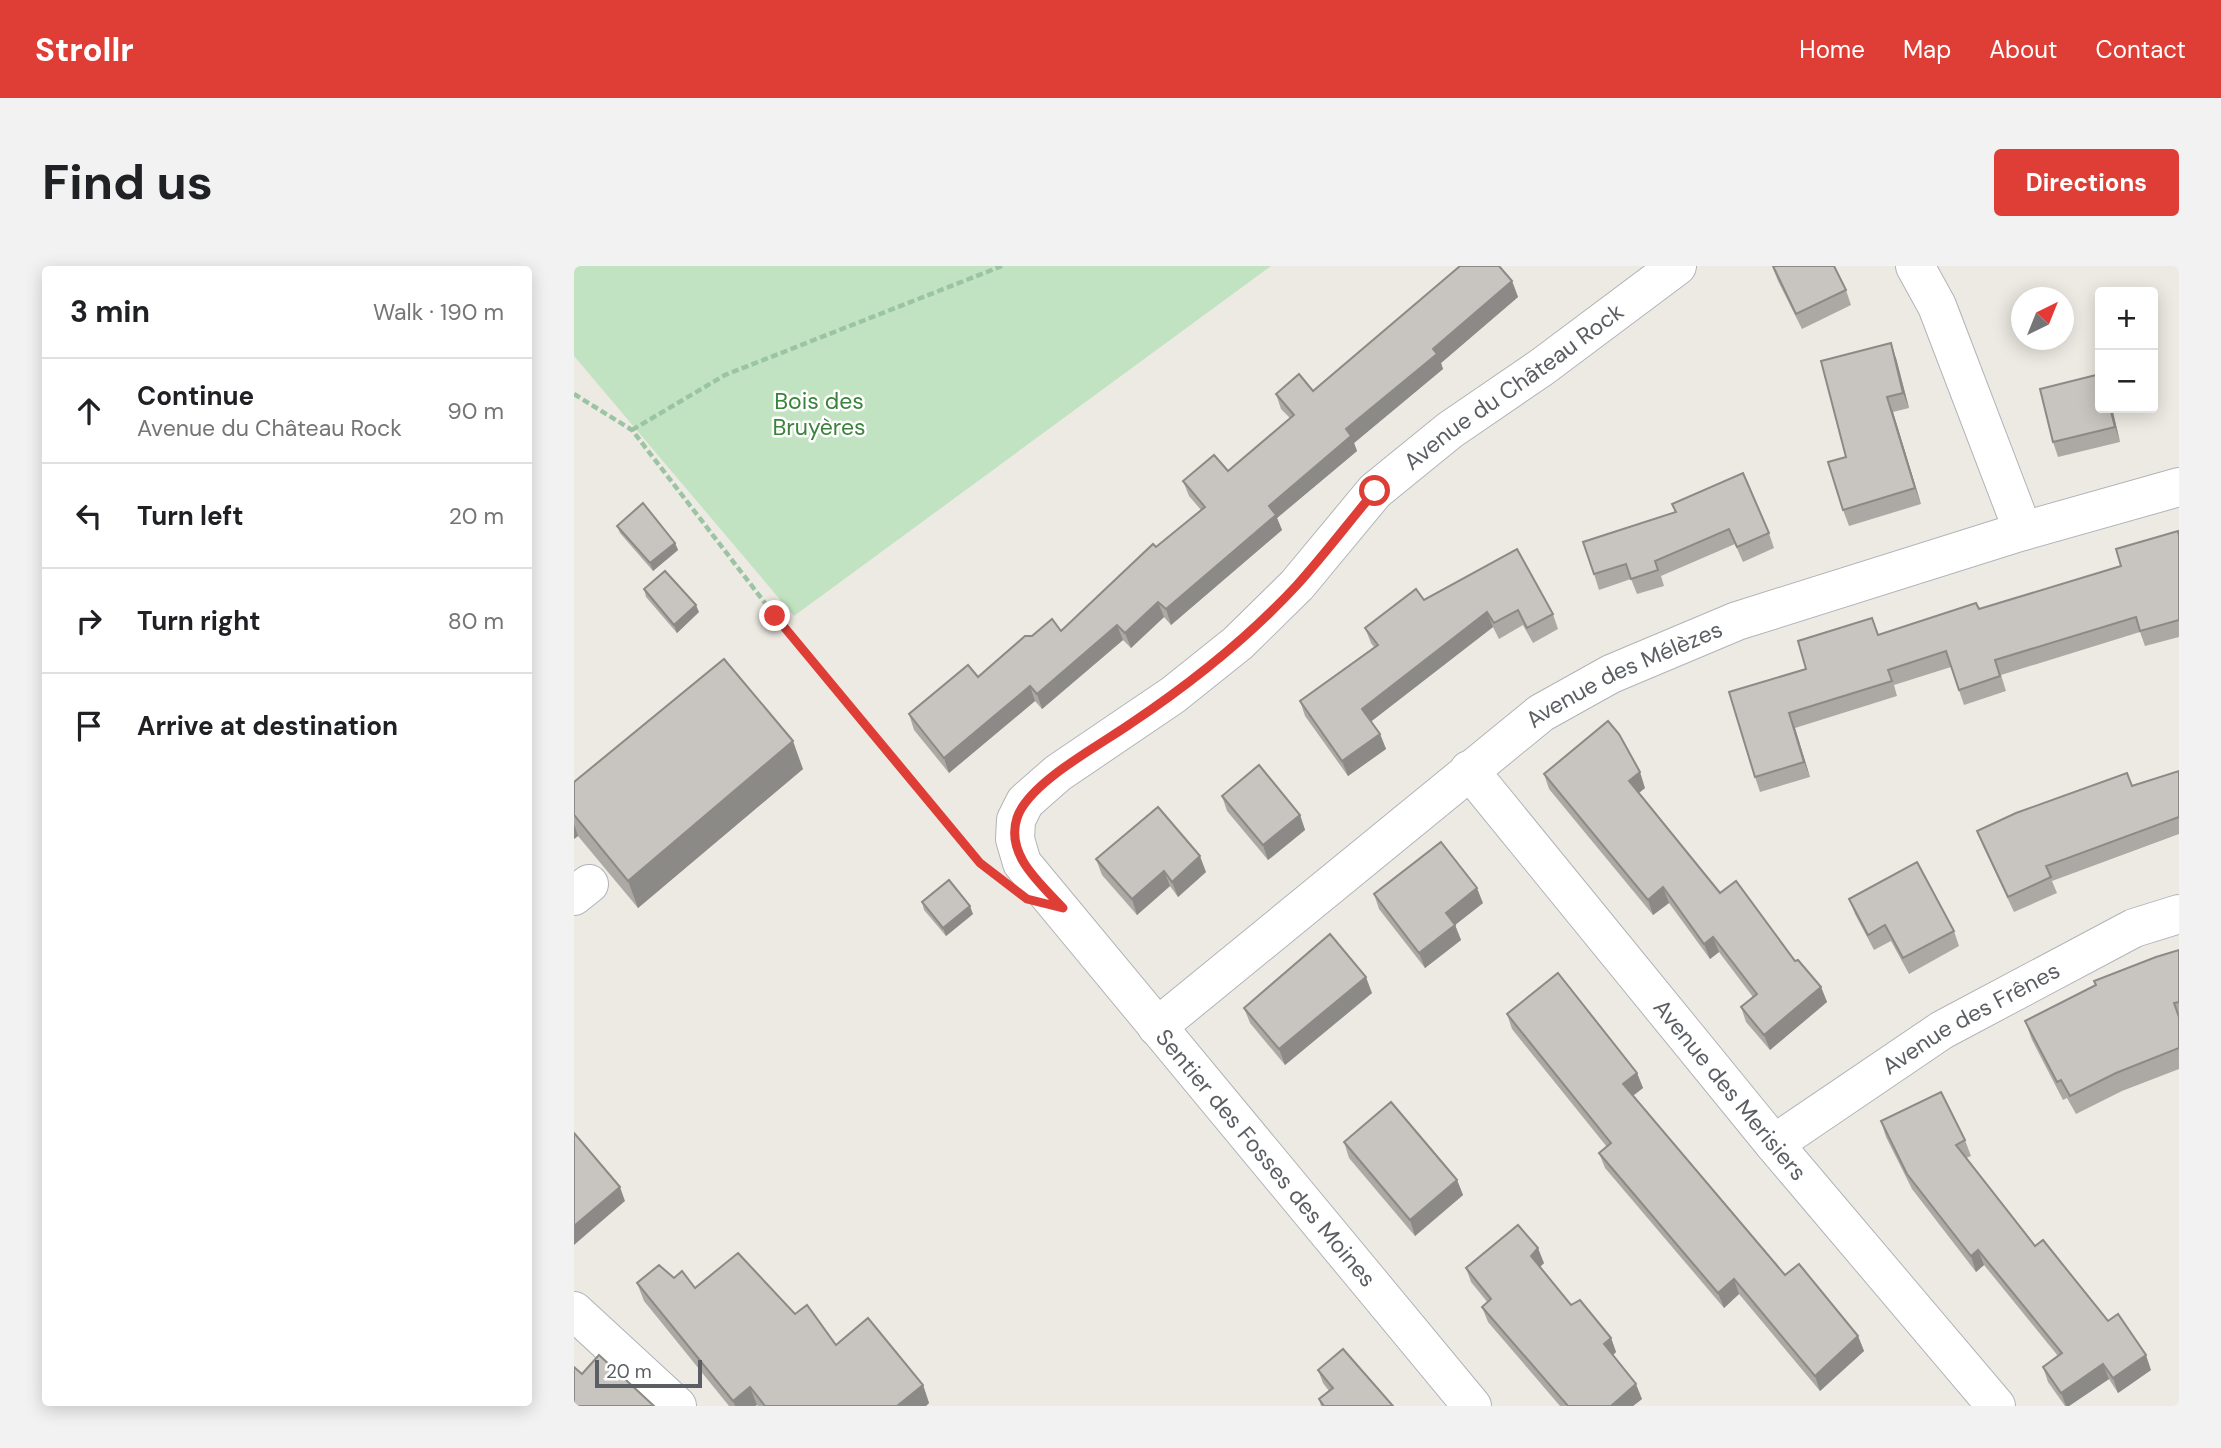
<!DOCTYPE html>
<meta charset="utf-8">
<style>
:root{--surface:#fff;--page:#f2f2f2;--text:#202124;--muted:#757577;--line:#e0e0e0;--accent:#df3e37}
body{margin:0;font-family:"DM Sans",sans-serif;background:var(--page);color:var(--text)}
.controls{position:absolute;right:21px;top:21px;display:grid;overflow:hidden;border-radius:7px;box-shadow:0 4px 18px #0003}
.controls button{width:63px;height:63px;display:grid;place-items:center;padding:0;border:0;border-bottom:2px solid var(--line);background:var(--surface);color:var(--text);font:35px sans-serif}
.compass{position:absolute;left:1437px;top:21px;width:63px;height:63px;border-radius:50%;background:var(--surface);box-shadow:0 4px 18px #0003;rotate:43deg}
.scale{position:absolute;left:21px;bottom:18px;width:107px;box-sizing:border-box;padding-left:7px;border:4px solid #5b5f63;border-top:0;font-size:19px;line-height:24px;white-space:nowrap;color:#5b5f63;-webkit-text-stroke:5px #fff;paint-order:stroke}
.stop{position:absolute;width:21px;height:21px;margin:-16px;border:5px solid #df3e37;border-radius:50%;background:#fff}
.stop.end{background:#df3e37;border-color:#fff;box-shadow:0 2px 7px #0008}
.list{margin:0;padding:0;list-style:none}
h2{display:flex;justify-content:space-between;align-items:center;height:91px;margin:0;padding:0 28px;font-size:30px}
h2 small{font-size:23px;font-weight:400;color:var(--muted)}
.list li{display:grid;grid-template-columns:46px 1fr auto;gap:21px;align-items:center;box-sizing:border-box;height:105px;padding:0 28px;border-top:2px solid var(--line)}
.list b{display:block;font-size:26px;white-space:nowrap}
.list p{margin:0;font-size:23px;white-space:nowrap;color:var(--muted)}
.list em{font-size:23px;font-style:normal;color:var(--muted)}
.icon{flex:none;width:38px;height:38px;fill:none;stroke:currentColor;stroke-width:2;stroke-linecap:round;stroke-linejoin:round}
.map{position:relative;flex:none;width:1605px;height:1140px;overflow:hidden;border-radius:7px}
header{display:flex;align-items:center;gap:42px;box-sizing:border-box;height:98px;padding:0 35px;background:var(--accent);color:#fff}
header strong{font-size:33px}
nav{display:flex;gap:38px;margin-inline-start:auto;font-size:24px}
.intro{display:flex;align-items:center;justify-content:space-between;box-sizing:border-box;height:168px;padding:0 42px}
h1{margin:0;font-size:49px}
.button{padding:18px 32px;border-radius:7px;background:var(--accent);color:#fff;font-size:24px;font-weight:700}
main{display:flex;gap:42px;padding:0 42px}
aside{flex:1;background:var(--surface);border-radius:7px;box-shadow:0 4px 18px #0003}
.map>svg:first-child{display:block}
</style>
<header>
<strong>Strollr</strong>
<nav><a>Home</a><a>Map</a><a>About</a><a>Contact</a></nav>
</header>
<div class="intro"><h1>Find us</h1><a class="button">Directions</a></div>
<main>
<aside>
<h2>3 min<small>Walk · 190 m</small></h2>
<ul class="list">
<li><svg class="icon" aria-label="ahead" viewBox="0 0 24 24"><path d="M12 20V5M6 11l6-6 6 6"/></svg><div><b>Continue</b><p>Avenue du Château Rock</p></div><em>90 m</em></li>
<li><svg class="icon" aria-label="left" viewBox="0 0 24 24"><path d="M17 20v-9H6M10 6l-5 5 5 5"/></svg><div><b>Turn left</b></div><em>20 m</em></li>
<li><svg class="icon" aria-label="right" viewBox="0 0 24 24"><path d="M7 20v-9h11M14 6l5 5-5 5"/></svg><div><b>Turn right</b></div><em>80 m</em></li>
<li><svg class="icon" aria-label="arrive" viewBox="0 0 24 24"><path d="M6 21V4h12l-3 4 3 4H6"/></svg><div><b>Arrive at destination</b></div></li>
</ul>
</aside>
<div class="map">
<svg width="1605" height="1140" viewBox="0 0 1605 1140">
<rect width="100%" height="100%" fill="#edeae3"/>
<path fill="#c2e3c1" d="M 0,0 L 697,0 L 220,350 L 0,90 Z"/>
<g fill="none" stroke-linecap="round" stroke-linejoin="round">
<defs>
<g id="minor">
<path d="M 1341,0 L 1363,40 L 1449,265"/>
<path id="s1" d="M 895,504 L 1200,878 L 1422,1140"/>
<path d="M 0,630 L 15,618"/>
<path id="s2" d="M 583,761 L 967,447 L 1037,408 L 1163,355 L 1449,265 L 1605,221"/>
<path id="s3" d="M 1200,878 L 1368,764 L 1560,662 L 1605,648"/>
<path d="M 0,1045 L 103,1140"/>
<path id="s4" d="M 898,1140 L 448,597 L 441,573 L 442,554 L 451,536 L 484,507 L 599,429 L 664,377 L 723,319 L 801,225 L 876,164 L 968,101 L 1103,0"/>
</g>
</defs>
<use href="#minor" stroke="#b0b4b8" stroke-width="40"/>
<g stroke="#9bc4a4" stroke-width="4.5" stroke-dasharray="7 3.5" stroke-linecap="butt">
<path d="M 0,128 L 58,164 L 201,350 L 409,600"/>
<path d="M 58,164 L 151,109 L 428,0"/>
</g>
<use href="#minor" stroke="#fff" stroke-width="38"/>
</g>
<g fill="#aca9a5">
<path d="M 1198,0 L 1272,24 L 1277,39 L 1228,63 L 1204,15 Z"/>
<path d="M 938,15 L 944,31 L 867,97 L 869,103 L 780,177 L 783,185 L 703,252 L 708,264 L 597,359 L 590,351 L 557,382 L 549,374 L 468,443 L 461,435 L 375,507 L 340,464 L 335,448 L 404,411 L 458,370 L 487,365 L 582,281 L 627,244 L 615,230 L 609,215 L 654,205 L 716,152 L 707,143 L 702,128 L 739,125 Z"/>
<path d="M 1322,92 L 1335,142 L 1319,146 L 1347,238 L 1275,260 L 1269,244 L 1272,191 Z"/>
<path d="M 1526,142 L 1538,142 L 1546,176 L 1484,191 L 1479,176 Z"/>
<path d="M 1101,246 L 1195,267 L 1200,282 L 1169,296 L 1161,278 L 1087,310 L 1090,320 L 1063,328 L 1057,313 L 1025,324 L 1020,308 Z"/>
<path d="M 43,260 L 101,277 L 104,284 L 79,305 L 46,267 Z"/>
<path d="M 1605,269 L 1605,371 L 1571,380 L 1566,366 L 1427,409 L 1432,425 L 1390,439 L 1377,401 L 1320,419 L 1323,430 L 1221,462 L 1236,511 L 1186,526 L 1181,511 L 1232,403 L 1304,369 L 1405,343 L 1547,300 Z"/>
<path d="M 70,323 L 125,346 L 103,367 L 72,331 Z"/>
<path d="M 850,334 L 979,348 L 984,363 L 959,377 L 949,359 L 925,373 L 919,361 L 797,455 L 806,468 L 812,483 L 774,510 L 731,450 L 726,435 L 800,381 L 797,377 L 791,362 Z"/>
<path d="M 229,503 L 64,642 L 4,570 L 0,573 L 0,516 Z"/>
<path d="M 1605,505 L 1605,568 L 1478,615 L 1483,627 L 1440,646 L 1409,580 L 1403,565 Z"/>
<path d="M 970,508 L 1071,522 L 1065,527 L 1146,627 L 1221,695 L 1247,721 L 1253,736 L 1196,784 L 1172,756 L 1167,741 L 1179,731 L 1145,686 L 1136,693 L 1095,637 L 1079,649 L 975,523 Z"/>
<path d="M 648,530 L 726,549 L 731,564 L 694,594 L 653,545 Z"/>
<path d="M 522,593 L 632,606 L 604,631 L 596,620 L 563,649 L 528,609 Z"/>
<path d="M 800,628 L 909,637 L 881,659 L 887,674 L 851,702 L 805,643 Z"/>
<path d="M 1275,633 L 1380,665 L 1385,680 L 1335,708 L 1317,675 L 1300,684 L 1281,648 Z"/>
<path d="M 348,636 L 399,648 L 372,670 L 350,644 Z"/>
<path d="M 1605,684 L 1605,803 L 1548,825 L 1502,848 L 1493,832 L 1489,834 L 1458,774 L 1451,755 Z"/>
<path d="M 798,727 L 711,799 L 676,757 L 670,742 Z"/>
<path d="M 933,748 L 1063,807 L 1069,822 L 1059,830 L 1211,1009 L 1284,1070 L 1290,1085 L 1246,1125 L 1165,1028 L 1150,1042 L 1031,902 L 1025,887 L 1033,881 L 938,763 Z"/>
<path d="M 1307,855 L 1391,874 L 1397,890 L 1392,892 L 1461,980 L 1534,1055 L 1577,1104 L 1544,1127 L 1535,1113 L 1495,1140 L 1491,1140 L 1474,1116 L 1469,1101 L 1484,1090 L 1410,999 L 1402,1006 L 1338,923 L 1312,871 Z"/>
<path d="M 770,876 L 883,914 L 889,929 L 841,970 L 775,892 Z"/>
<path d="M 970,997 L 966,1001 L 997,1039 L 1037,1072 L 1042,1086 L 1039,1089 L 1068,1133 L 1059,1140 L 986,1140 L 914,1056 L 908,1041 L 914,1037 L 897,1016 L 892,1002 Z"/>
<path d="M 100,1012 L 121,1022 L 221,1048 L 262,1079 L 349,1119 L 355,1137 L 352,1140 L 184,1140 L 183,1139 L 181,1140 L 155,1140 L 70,1035 L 63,1017 Z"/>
<path d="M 744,1104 L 819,1140 L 747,1140 L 745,1133 L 755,1125 L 749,1117 Z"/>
</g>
<g fill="#8c8a86">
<path d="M 938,15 L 944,31 L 867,97 L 869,103 L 780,177 L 783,185 L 703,252 L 708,264 L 597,359 L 592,343 L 772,163 L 859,83 Z"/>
<path d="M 1317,77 L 1322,92 L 1335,142 L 1329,127 Z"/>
<path d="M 1313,131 L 1319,146 L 1347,238 L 1341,222 Z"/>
<path d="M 1536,142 L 1538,142 L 1546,176 L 1541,161 Z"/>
<path d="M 101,277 L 104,284 L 79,305 L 76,297 Z"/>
<path d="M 584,336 L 590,351 L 557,382 L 551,367 Z"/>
<path d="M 122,339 L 125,346 L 103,367 L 100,359 Z"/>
<path d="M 913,346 L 919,361 L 794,458 L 788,443 Z"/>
<path d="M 543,359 L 549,374 L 468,443 L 463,428 Z"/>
<path d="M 456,420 L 461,435 L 375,507 L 370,492 Z"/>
<path d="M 1215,447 L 1221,462 L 1236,511 L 1230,496 Z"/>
<path d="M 806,468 L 812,483 L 774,510 L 768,495 Z"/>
<path d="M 219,475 L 229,503 L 64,642 L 54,615 Z"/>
<path d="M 1066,506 L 1071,522 L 1061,530 L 1055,515 Z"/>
<path d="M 726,549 L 731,564 L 694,594 L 689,579 Z"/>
<path d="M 0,558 L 4,570 L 0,573 Z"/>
<path d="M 626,590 L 632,606 L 604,631 L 598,616 Z"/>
<path d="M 590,605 L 596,620 L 563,649 L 558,633 Z"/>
<path d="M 1089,621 L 1095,637 L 1079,649 L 1074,634 Z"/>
<path d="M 903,622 L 909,637 L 881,659 L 887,674 L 851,702 L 845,687 L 872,647 Z"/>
<path d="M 396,640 L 399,648 L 372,670 L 369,662 Z"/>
<path d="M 1139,671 L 1145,686 L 1136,693 L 1130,678 Z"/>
<path d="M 792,711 L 798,727 L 711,799 L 705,783 Z"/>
<path d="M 1247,721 L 1253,736 L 1196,784 L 1190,769 Z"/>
<path d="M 1063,807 L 1069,822 L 1054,833 L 1049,818 Z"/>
<path d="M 883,914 L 889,929 L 841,970 L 836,954 Z"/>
<path d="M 46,921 L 51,935 L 0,979 L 0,960 Z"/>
<path d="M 964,982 L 970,997 L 963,1004 L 957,990 Z"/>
<path d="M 1404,984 L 1410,999 L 1402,1006 L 1397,990 Z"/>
<path d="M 1160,1013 L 1165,1028 L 1150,1042 L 1144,1027 Z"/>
<path d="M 1284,1070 L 1290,1085 L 1246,1125 L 1241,1110 Z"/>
<path d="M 1037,1072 L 1042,1086 L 1035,1093 L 1030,1078 Z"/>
<path d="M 1572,1089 L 1577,1104 L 1544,1127 L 1539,1112 Z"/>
<path d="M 1529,1098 L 1535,1113 L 1495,1140 L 1492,1140 L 1487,1127 Z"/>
<path d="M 1062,1118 L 1068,1133 L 1059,1140 L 1037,1140 Z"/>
<path d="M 349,1119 L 355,1137 L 352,1140 L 323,1140 Z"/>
<path d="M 176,1121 L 183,1139 L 181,1140 L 161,1140 L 159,1135 Z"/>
</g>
<g fill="#c8c5c0" stroke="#8c8a86" stroke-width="2">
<path d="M 886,0 L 925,0 L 938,15 L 859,83 L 863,88 L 772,163 L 777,170 L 695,240 L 702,249 L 592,343 L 584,336 L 551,367 L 543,359 L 463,428 L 456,420 L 370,492 L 335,448 L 394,399 L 404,411 L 451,370 L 458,370 L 478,353 L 487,365 L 579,278 L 582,281 L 631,241 L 609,215 L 640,189 L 654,205 L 720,149 L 702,128 L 725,108 L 739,125 Z"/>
<path d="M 1199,0 L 1260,0 L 1272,24 L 1222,48 Z"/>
<path d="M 1317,77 L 1329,127 L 1313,131 L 1341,222 L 1269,244 L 1254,196 L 1272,191 L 1247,95 Z"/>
<path d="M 1526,108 L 1526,142 L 1536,142 L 1541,161 L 1479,176 L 1466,123 Z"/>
<path d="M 1169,207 L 1195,267 L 1163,281 L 1155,263 L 1081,295 L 1084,304 L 1057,313 L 1052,298 L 1020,308 L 1009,276 L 1102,246 L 1098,238 Z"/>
<path d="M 69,237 L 101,277 L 76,297 L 43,260 Z"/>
<path d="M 1604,265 L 1605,270 L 1605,354 L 1566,365 L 1562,351 L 1421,394 L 1426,410 L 1385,424 L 1372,385 L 1314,404 L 1318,415 L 1215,447 L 1230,496 L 1181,511 L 1155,426 L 1232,403 L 1224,375 L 1298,352 L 1304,369 L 1402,337 L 1405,343 L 1547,300 L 1542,283 Z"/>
<path d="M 943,283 L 979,348 L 953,362 L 944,344 L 920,357 L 913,346 L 788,443 L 806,468 L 768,495 L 726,435 L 804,379 L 791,362 L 842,323 L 850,334 Z"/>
<path d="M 91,305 L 122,339 L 100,359 L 70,323 Z"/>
<path d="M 150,393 L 219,475 L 54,615 L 0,549 L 0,516 Z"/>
<path d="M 1034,455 L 1045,468 L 1066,506 L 1055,515 L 1146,627 L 1162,615 L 1221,695 L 1224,694 L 1247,721 L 1190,769 L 1167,741 L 1183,728 L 1139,671 L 1130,678 L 1089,621 L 1074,634 L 970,508 Z"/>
<path d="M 685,499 L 726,549 L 689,579 L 648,530 Z"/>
<path d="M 1605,505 L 1605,551 L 1472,600 L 1477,611 L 1434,631 L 1403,565 L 1442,547 L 1553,507 L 1558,520 Z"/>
<path d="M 584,541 L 626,590 L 598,616 L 590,605 L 558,633 L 522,593 Z"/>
<path d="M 867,576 L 903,622 L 872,647 L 881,659 L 845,687 L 800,628 Z"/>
<path d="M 1343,596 L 1380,665 L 1329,692 L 1311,659 L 1294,669 L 1275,633 Z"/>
<path d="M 375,614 L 396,640 L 369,662 L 348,636 Z"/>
<path d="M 756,668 L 792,711 L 705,783 L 670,742 Z"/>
<path d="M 1605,684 L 1605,736 L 1600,737 L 1605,751 L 1605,782 L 1542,807 L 1496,830 L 1487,814 L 1483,816 L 1451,755 L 1522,719 L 1520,715 L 1582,691 Z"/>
<path d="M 984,707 L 1063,807 L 1049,818 L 1211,1009 L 1225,998 L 1284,1070 L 1241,1110 L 1160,1013 L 1144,1027 L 1025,887 L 1037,877 L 933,748 Z"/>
<path d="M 1367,826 L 1391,874 L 1382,879 L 1461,980 L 1469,974 L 1534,1055 L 1544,1048 L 1572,1089 L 1539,1112 L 1529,1098 L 1487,1127 L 1469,1101 L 1488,1087 L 1404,984 L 1397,990 L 1333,908 L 1307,855 Z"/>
<path d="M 817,836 L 883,914 L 836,954 L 770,876 Z"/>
<path d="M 0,867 L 46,921 L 0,960 Z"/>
<path d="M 944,959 L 964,982 L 957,990 L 997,1039 L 1006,1034 L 1037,1072 L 1030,1078 L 1062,1118 L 1037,1140 L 994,1140 L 908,1041 L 917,1033 L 892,1002 Z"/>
<path d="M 164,987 L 221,1048 L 233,1039 L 262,1079 L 294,1052 L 349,1119 L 323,1140 L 191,1140 L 176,1121 L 159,1135 L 63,1017 L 85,999 L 100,1012 L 108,1005 L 121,1022 Z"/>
<path d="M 769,1083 L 819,1140 L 750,1140 L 745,1133 L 759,1122 L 744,1104 Z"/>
<path d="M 25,1089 L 80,1140 L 0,1140 L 0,1101 L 8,1108 Z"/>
</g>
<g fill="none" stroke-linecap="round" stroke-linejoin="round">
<path stroke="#df3e37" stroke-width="9" d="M 201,350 L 406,597 L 453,633 L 489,642 C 467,618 431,589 443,552 C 454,517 526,479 556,458 C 616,418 673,373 723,319 C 750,289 775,256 801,225"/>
</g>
<g text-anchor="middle" stroke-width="5" stroke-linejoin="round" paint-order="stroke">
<g font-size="23" fill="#5b5f63" stroke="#fff">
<text dy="8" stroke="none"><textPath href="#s4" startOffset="1414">Avenue du Château Rock</textPath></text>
<text dy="8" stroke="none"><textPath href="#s2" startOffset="588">Avenue des Mélèzes</textPath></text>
<text dy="8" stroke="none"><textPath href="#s3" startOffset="234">Avenue des Frênes</textPath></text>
<text dy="8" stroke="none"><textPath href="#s1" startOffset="413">Avenue des Merisiers</textPath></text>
<text transform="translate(692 892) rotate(50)" y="8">Sentier des Fosses des Moines</text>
</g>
<g font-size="23" fill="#3a833b" stroke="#fff">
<text x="245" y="143">Bois des<tspan x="245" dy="26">Bruyères</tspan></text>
</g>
</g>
</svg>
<div class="controls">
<button>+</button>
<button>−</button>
</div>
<svg class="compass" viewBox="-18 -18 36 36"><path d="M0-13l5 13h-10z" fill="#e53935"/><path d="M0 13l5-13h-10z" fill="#757577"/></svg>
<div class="scale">20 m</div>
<div class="stop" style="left:801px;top:225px"></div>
<div class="stop end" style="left:201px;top:350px"></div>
</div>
</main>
